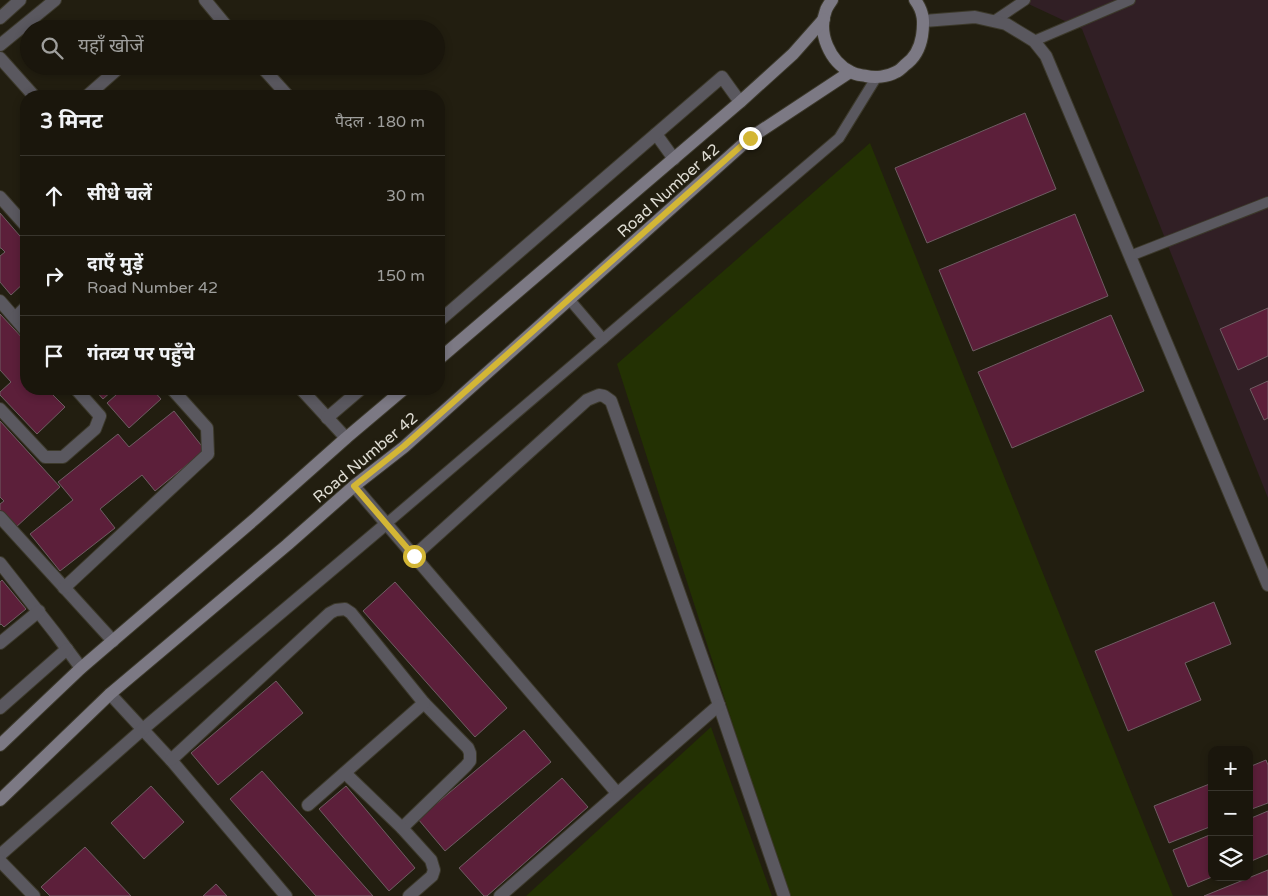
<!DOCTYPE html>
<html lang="hi">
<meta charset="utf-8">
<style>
:root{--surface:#1a160c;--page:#231f15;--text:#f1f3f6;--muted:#9f9f9d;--line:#38352d}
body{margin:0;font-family:"Varela Round","Noto Sans Devanagari",sans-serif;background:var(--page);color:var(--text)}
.controls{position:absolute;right:15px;bottom:15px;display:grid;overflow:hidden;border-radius:10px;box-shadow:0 2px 8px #0003}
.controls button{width:45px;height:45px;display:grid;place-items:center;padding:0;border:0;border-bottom:1px solid var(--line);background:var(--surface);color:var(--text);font:25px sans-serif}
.stop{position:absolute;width:15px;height:15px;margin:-11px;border:4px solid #d3b635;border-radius:50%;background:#fff}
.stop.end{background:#d3b635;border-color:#fff;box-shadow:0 1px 5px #0008}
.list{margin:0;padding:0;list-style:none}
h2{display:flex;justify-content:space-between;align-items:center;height:65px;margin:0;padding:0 20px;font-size:21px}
h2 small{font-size:16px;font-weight:400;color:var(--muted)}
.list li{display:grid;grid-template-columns:32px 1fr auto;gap:15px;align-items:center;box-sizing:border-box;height:80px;padding:0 20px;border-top:1px solid var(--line)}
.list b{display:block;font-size:19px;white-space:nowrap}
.list p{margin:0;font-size:16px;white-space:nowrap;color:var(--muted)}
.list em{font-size:16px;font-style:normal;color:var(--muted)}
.icon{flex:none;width:28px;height:28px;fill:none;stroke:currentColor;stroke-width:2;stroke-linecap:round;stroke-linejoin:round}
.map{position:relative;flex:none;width:1268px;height:896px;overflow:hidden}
.search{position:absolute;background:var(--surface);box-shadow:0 2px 8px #0003;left:20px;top:20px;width:425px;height:55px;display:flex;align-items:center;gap:12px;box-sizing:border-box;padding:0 18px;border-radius:28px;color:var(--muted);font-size:19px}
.panel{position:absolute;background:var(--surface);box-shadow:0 2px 8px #0003;left:20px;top:90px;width:425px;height:305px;border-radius:20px}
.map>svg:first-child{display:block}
</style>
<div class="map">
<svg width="1268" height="896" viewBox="0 0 1268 896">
<rect width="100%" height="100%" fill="#221e10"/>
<path fill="#311f25" d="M 1020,0 L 1268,0 L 1268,498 L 1082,29 Z"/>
<g fill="#233103">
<path d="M 870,143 L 1147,832 L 1173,896 L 788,896 L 617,364 Z"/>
<path d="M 711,727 L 772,896 L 526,896 Z"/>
</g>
<g fill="#5c1f3a" stroke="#6f5d63">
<path d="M 1025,113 L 1056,189 L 927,243 L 895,168 Z"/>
<path d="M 0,213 L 26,243 L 26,281 L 11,295 L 0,282 L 0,256 L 5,252 L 1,248 L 0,248 Z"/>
<path d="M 1075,214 L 1108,296 L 973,351 L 939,270 Z"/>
<path d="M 1268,308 L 1268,356 L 1238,370 L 1220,329 Z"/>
<path d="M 0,314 L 26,342 L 26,389 L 47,389 L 65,407 L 37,434 L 0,395 L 0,392 L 11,382 L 0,370 Z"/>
<path d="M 1111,315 L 1144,391 L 1012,448 L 978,372 Z"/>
<path d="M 1268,381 L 1268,418 L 1264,420 L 1250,389 Z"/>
<path d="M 94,389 L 152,389 L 161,399 L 129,428 L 107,403 L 116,395 L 113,390 L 103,399 Z"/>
<path d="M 174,411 L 205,450 L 155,491 L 142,475 L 100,509 L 115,528 L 60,571 L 30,534 L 73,500 L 58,482 L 118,434 L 129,447 Z"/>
<path d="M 0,421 L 60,487 L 15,528 L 0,511 L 0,504 L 4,501 L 0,497 Z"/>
<path d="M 2,580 L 26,609 L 4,627 L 1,624 L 0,625 L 0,582 Z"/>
<path d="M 395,582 L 507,708 L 475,737 L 363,611 Z"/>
<path d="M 1214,602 L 1231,644 L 1185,663 L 1201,700 L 1128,731 L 1095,651 Z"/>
<path d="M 276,681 L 303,713 L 218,785 L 191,753 Z"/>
<path d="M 524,730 L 551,762 L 445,851 L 418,819 Z"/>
<path d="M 1266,760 L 1268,765 L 1268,803 L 1249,810 L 1249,767 Z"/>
<path d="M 262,771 L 373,896 L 316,896 L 230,799 Z"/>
<path d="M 562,778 L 588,807 L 487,896 L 484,896 L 459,868 Z"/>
<path d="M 1212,783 L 1212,826 L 1169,843 L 1154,806 Z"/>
<path d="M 151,786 L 184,822 L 144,859 L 111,823 Z"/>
<path d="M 346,786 L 415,868 L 389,891 L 319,809 Z"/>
<path d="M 1268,811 L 1268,854 L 1249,862 L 1249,819 Z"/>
<path d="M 1212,834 L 1212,877 L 1188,887 L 1173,850 Z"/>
<path d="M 85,847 L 131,896 L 50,896 L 41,887 Z"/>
<path d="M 1268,870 L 1268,896 L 1204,896 Z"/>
<path d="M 216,884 L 227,896 L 203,896 Z"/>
</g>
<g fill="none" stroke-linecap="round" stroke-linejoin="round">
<defs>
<g id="service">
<path d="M 994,21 L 1025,0"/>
<path d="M 1034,41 L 1130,0"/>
<path d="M 1130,256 L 1268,202"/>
<path d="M 569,299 L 603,339"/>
<path d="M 386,524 L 839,138 L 876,78"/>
</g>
<g id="minor">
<path d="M 205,0 L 229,29"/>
<path d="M 0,18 L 20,0"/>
<path d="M 0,45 L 55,0"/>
<path d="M 0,58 L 34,96"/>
<path d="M 261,66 L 288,96"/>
<path d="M 87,96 L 121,66"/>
<path d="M 656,134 L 674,159"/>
<path d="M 0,197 L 26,226"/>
<path d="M 0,301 L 26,331"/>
<path d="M 15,318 L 26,307"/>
<path d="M 439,321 L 722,77 L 740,102"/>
<path d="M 301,389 L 346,438"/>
<path d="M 0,409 L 45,457 L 63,457 L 95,429 L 100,416 L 76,389"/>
<path d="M 327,418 L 361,389"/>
<path d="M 354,486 L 617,793"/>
<path d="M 0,517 L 113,641"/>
<path d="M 414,556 L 587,400 L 599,395 L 604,396 L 611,401 L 719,705 L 784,896"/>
<path d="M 0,563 L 55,633 L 81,668"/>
<path d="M 64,588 L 208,454 L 207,428 L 172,389"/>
<path d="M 0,643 L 39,611"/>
<path d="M 110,694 L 171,760 L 286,896"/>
<path d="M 0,708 L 67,649"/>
<path d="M 171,760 L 330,613 L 336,610 L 345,609 L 351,613 L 424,703 L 468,748 L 470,753 L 470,761 L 466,766 L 402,828"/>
<path d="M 345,773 L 402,828 L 431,860 L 434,870 L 432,876 L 409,896"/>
<path d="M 308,805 L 424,703"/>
<path d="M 0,855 L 143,729 L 386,524"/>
<path d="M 0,861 L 34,896"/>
<path d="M 500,896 L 719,705"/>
</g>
<path id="tertiary" d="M 924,21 L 975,17 L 1006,24 L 1034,41 L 1046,56 L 1268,585"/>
<g id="secondary">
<path d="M 832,0 C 830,3 827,7 826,10 C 817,33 830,62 851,72 C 856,75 861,75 866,76 C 875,78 887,77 896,72 C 899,71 902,68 905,65 C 915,58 920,48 922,36 C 924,22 924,12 915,0"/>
<path d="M 439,359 L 740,102 L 793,54 L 824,19"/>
<path d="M 0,745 L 81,668 L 256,518 L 346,438 L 404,389"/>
<path d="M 0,800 L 110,694 L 287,545 L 354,486 L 404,447 L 750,138 L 850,72"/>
</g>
</defs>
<use href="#service" stroke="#3c392b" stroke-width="12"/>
<use href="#minor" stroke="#3c392b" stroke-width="14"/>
<use href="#tertiary" stroke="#3c392b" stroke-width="14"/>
<use href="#secondary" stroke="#3c392b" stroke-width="14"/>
<use href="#service" stroke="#5a585f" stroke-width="10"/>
<use href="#minor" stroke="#5a585f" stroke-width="12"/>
<use href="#tertiary" stroke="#5a585f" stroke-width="12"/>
<use href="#secondary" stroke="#7c7984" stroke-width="12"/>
</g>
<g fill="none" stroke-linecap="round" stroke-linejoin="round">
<path stroke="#d3b635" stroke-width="6" d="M 414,556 L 354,486 L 404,446 L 750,138"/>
</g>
<g text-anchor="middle" stroke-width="5" stroke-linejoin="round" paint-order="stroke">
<g font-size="16" fill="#dedcd3" stroke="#221e10">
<text transform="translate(668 190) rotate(-42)" y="6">Road Number 42</text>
<text transform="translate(365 457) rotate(-40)" y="6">Road Number 42</text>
</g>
</g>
</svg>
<div class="controls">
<button>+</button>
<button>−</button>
<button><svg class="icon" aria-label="layers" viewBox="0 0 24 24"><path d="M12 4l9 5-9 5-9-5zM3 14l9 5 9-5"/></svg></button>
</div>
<div class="stop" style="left:414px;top:556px"></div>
<div class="stop end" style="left:750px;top:138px"></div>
<div class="search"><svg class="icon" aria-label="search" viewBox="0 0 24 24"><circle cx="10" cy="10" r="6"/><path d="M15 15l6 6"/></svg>यहाँ खोजें</div>
<section class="panel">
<h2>3 मिनट<small>पैदल · 180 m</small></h2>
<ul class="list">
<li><svg class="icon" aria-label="ahead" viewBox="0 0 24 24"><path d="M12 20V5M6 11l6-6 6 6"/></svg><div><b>सीधे चलें</b></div><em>30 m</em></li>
<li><svg class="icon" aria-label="right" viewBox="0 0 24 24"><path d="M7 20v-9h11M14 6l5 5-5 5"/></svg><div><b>दाएँ मुड़ें</b><p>Road Number 42</p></div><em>150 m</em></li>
<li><svg class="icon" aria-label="arrive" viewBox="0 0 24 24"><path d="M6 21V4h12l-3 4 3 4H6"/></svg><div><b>गंतव्य पर पहुँचे</b></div></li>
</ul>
</section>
</div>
